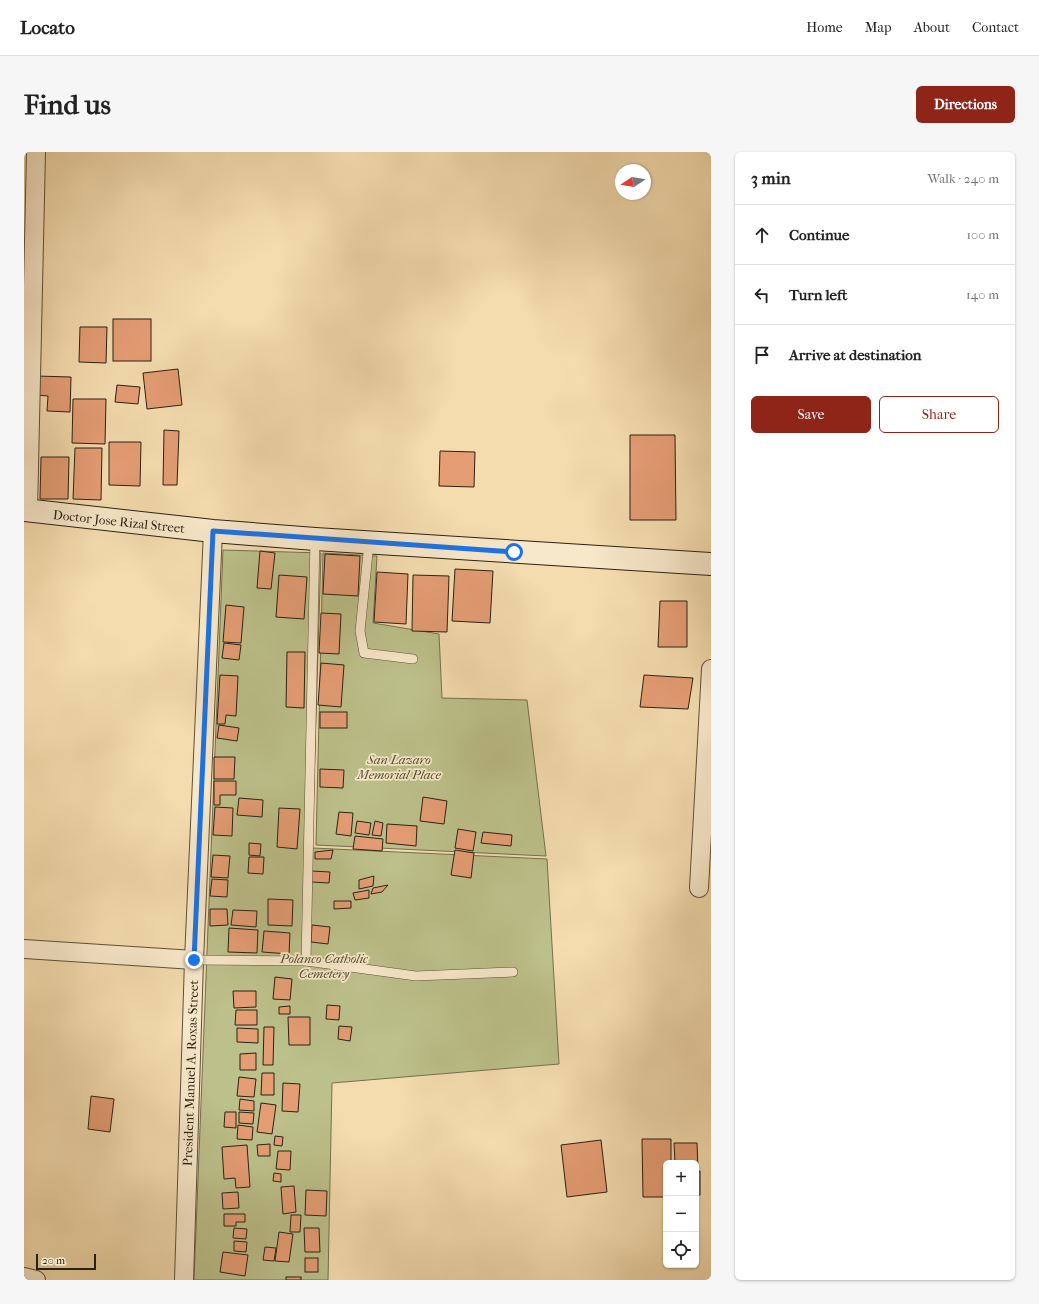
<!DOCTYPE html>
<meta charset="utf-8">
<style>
:root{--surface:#fff;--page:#f6f6f6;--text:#222;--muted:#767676;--line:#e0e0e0;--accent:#8f2418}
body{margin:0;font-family:"IM FELL French Canon",serif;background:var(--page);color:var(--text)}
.controls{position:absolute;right:12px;bottom:12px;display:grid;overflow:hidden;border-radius:6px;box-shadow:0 1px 3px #0004}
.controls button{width:36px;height:36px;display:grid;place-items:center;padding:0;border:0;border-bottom:1px solid var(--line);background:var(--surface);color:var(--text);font:20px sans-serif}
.compass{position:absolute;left:591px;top:12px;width:36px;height:36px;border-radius:50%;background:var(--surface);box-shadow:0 1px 3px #0004;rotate:258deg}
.scale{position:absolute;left:12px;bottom:10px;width:60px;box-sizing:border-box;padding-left:4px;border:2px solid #2b2112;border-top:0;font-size:11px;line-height:14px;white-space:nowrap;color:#2b2112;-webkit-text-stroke:3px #f8e8ca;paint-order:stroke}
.stop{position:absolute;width:12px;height:12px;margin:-9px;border:3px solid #1a73e8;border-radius:50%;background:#fff}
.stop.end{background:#1a73e8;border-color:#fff;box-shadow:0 1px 4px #0008}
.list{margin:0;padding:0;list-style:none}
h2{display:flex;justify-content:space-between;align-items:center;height:52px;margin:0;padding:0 16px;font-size:17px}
h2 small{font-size:13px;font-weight:400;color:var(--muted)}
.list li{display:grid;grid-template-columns:26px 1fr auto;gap:12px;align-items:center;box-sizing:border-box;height:60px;padding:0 16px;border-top:1px solid var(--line)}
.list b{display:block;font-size:15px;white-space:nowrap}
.list em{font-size:13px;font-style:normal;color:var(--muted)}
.actions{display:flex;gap:8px;padding:12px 16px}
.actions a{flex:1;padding:9px 0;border:1px solid var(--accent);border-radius:6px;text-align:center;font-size:14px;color:var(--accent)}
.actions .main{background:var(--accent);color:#fff}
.icon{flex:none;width:22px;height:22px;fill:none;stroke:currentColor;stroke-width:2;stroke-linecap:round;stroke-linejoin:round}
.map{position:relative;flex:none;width:687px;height:1128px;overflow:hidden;border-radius:6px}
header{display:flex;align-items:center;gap:24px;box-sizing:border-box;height:56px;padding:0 20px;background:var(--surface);border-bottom:1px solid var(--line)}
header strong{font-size:19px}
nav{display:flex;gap:22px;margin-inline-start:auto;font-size:14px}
.intro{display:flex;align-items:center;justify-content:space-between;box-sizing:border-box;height:96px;padding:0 24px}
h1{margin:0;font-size:28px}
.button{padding:10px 18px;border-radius:6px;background:var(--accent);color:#fff;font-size:14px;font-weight:700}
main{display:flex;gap:24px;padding:0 24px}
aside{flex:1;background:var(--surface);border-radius:6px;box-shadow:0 1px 3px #0004}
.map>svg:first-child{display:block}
</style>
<header>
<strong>Locato</strong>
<nav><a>Home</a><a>Map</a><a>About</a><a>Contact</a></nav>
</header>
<div class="intro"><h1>Find us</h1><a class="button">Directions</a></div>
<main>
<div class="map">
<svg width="687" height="1128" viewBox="0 0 687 1128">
<rect width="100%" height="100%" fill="#f4dcae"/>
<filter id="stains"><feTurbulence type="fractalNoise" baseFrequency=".005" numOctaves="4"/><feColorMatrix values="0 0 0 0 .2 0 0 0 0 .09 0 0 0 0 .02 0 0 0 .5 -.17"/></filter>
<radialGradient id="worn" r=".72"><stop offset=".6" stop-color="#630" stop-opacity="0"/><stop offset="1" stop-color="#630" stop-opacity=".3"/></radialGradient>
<g fill="#bcc08a" stroke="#74704e">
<path d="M 199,398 L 297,401 L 288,696 L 523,707 L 535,912 L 308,931 L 304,1128 L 170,1128 Z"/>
<path d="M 299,401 L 353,404 L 349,471 L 415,482 L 418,546 L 503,548 L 522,704 L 292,693 Z"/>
</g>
<g fill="#e59d74" stroke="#2b2112">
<rect x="89" y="167" width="38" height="42"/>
<path d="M 56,175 L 83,175 L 82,211 L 55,210 Z"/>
<path d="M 154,217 L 158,253 L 123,257 L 119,221 Z"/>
<path d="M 12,224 L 47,225 L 46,260 L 23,259 L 24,244 L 11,243 Z"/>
<path d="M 93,233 L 116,235 L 114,252 L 91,250 Z"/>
<path d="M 49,247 L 82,247 L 81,292 L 48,291 Z"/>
<path d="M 140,278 L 155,279 L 153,333 L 139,333 Z"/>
<path d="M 606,283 L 651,283 L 652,368 L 606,368 Z"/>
<path d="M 85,290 L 117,290 L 116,334 L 85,333 Z"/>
<path d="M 51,296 L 78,296 L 77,348 L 49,347 Z"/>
<path d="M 416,299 L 451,300 L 450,335 L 415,334 Z"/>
<path d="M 17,305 L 45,305 L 44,347 L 16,347 Z"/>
<path d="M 236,399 L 251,401 L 247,437 L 233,436 Z"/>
<path d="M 301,402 L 336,404 L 334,444 L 299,442 Z"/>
<path d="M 431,417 L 469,419 L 466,471 L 428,469 Z"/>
<path d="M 353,420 L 384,422 L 382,472 L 350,470 Z"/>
<path d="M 255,423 L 283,425 L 280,467 L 252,465 Z"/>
<path d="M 389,423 L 425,424 L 423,480 L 388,479 Z"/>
<path d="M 636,449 L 663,449 L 663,495 L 634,495 Z"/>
<path d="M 202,453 L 220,455 L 217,491 L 199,490 Z"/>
<path d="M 297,461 L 317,462 L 315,502 L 295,501 Z"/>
<path d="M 200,491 L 217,493 L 215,508 L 198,506 Z"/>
<path d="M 263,500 L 281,500 L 280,556 L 262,555 Z"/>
<path d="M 297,511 L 320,513 L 317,555 L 294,553 Z"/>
<path d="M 196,523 L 214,524 L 212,564 L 202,563 L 201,572 L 193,572 Z"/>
<path d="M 620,523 L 669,526 L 664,557 L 616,555 Z"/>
<rect x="296" y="560" width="27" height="16"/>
<path d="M 195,573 L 215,576 L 213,589 L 193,586 Z"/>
<path d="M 190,605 L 211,605 L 210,627 L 190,627 Z"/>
<path d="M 296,617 L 320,618 L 319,636 L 296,635 Z"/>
<path d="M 190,629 L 212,629 L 212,643 L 196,643 L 196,653 L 190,653 Z"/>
<path d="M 399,645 L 423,649 L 420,672 L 396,669 Z"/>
<path d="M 215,646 L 239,648 L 238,665 L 213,663 Z"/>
<path d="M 191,655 L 209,656 L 208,684 L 189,683 Z"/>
<path d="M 255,656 L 276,657 L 273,697 L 253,695 Z"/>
<path d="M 315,660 L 329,661 L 327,684 L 312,682 Z"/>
<path d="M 333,669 L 347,671 L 345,683 L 331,681 Z"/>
<path d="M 351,669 L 359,671 L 357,684 L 348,683 Z"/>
<path d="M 363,672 L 393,674 L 392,694 L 362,691 Z"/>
<path d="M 434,677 L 452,680 L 449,699 L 431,696 Z"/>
<path d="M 459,680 L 488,683 L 487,694 L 457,691 Z"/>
<path d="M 331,684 L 359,687 L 358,699 L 329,697 Z"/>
<path d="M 225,691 L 237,692 L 236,704 L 225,703 Z"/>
<path d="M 309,698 L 307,707 L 291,707 L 291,700 Z"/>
<path d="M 431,698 L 450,701 L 447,726 L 427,723 Z"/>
<path d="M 189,703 L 206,704 L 204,726 L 187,725 Z"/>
<path d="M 225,705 L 240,705 L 239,722 L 224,721 Z"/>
<path d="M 288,719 L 306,720 L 305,731 L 287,730 Z"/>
<path d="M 350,724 L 349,734 L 335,737 L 335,728 Z"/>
<path d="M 188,727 L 204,728 L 203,745 L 186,744 Z"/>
<path d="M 364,733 L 358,740 L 347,742 L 349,736 Z"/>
<path d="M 345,738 L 345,746 L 331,748 L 329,741 Z"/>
<path d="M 244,747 L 269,748 L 268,774 L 244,773 Z"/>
<path d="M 310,749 L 327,749 L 327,756 L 310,757 Z"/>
<path d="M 186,757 L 203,757 L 204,773 L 186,774 Z"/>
<path d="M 209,758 L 233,759 L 232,775 L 207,773 Z"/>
<path d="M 288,773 L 306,775 L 304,792 L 287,790 Z"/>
<path d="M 205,776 L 234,778 L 233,801 L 204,800 Z"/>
<path d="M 240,779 L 266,781 L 265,802 L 238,800 Z"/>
<path d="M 251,825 L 268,827 L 266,848 L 249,847 Z"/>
<path d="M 209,839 L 232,839 L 232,855 L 210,856 Z"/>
<path d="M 303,853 L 316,854 L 315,868 L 302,867 Z"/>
<path d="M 266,854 L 266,862 L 255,862 L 255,855 Z"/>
<path d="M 212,858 L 233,858 L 233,873 L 211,873 Z"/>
<path d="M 264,865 L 286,865 L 286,893 L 265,893 Z"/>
<path d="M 315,874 L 328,875 L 326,889 L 314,887 Z"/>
<path d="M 240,875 L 250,875 L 249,913 L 239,913 Z"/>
<path d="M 213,876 L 234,877 L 234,891 L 213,890 Z"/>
<path d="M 232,901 L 232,918 L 216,918 L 216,902 Z"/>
<path d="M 238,921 L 250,921 L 250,943 L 237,943 Z"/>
<path d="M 215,925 L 232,927 L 230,945 L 213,944 Z"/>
<path d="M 259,931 L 276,932 L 274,960 L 258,959 Z"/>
<path d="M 67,944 L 90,947 L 86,980 L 64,977 Z"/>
<path d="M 216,947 L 230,949 L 230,959 L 215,958 Z"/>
<path d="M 237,951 L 252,953 L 248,982 L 233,980 Z"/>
<path d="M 201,960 L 212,960 L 212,976 L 200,975 Z"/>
<path d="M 215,960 L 230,961 L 229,972 L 215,971 Z"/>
<path d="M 214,973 L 229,975 L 228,988 L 213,987 Z"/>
<path d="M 251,984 L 259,985 L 258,994 L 250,993 Z"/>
<path d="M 618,987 L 647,987 L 647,1011 L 642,1011 L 642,1045 L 619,1045 Z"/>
<path d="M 577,988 L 583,1040 L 543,1045 L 537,993 Z"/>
<path d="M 650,991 L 673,991 L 674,1017 L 672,1017 L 672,1011 L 651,1011 Z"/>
<path d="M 246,992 L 246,1004 L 234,1004 L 233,993 Z"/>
<path d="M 223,993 L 226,1035 L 212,1036 L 211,1026 L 200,1027 L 198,995 Z"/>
<path d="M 254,999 L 267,999 L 266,1018 L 252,1017 Z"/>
<path d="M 676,1019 L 676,1043 L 672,1043 L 672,1020 Z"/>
<path d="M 250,1021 L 257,1022 L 257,1030 L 249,1029 Z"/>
<path d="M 270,1034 L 272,1060 L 259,1062 L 257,1035 Z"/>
<path d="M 282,1038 L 303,1039 L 302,1064 L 281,1063 Z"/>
<path d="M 214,1040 L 215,1056 L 199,1057 L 198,1041 Z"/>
<path d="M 200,1062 L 221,1062 L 221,1070 L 212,1070 L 212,1074 L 200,1074 Z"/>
<path d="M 267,1063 L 277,1063 L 276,1080 L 266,1080 Z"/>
<path d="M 210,1076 L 223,1077 L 222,1087 L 209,1086 Z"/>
<path d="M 280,1076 L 295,1076 L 296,1100 L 281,1100 Z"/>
<path d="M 255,1080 L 269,1082 L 265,1110 L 251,1109 Z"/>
<path d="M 210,1089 L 223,1090 L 222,1100 L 210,1099 Z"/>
<path d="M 241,1095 L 252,1096 L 250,1109 L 239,1108 Z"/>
<path d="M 199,1100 L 224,1103 L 221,1124 L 196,1120 Z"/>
<rect x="281" y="1106" width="13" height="14"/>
<rect x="262" y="1125" width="15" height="3"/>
</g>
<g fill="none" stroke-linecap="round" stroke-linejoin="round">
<defs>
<g id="lane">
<path d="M 345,391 L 336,479 L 340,501 L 389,507"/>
<path d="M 170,808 L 282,809 L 291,387"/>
<path d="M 282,809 L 392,824 L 489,820"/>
</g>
<g id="street">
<path d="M 4,359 L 12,0"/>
<path d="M 675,736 L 687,517"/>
<path d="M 0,797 L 170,808"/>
<path d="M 0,1125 L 12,1128"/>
<path d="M 160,1128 L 170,808 L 189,379"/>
</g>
<path id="secondary" d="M 0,358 L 189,379 L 291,387 L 687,412"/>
</defs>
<use href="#lane" stroke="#5d5039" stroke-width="10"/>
<use href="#street" stroke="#5d5039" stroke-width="20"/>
<use href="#secondary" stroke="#2b2112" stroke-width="24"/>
<use href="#lane" stroke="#f8e8ca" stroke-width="9"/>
<use href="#street" stroke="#f8e8ca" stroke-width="18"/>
<use href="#secondary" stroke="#f8e8ca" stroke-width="22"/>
</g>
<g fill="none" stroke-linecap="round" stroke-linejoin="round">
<path stroke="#1a73e8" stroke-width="5" d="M 170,808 L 189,379 L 490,400"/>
</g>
<g text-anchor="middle" stroke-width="3.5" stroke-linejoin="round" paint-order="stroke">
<g font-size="13" fill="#2b2112" stroke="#f8e8ca">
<text transform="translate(95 369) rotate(6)" y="5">Doctor Jose Rizal Street</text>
<text transform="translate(166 921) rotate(-88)" y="5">President Manuel A. Roxas Street</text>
</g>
<g font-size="13" font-style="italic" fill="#565136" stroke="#f8e8ca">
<text x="375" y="612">San Lazaro<tspan x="375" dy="15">Memorial Place</tspan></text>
<text x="300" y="811">Polanco Catholic<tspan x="300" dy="15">Cemetery</tspan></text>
</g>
</g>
<rect width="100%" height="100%" filter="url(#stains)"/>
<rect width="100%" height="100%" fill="url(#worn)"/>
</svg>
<div class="controls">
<button>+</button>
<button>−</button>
<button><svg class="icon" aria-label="locate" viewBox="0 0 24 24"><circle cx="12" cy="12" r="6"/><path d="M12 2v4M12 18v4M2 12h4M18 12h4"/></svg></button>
</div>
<svg class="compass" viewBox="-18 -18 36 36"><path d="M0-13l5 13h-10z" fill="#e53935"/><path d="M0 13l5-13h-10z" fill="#767676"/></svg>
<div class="scale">20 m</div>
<div class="stop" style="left:490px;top:400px"></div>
<div class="stop end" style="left:170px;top:808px"></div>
</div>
<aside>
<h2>3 min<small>Walk · 240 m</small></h2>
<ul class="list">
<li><svg class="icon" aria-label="ahead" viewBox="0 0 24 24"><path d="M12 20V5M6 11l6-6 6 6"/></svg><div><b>Continue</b></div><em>100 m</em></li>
<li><svg class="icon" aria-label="left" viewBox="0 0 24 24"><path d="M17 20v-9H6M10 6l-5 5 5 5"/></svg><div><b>Turn left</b></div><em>140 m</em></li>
<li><svg class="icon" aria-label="arrive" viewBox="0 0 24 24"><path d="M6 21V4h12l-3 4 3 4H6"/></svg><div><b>Arrive at destination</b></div></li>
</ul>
<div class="actions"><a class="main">Save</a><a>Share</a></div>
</aside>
</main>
